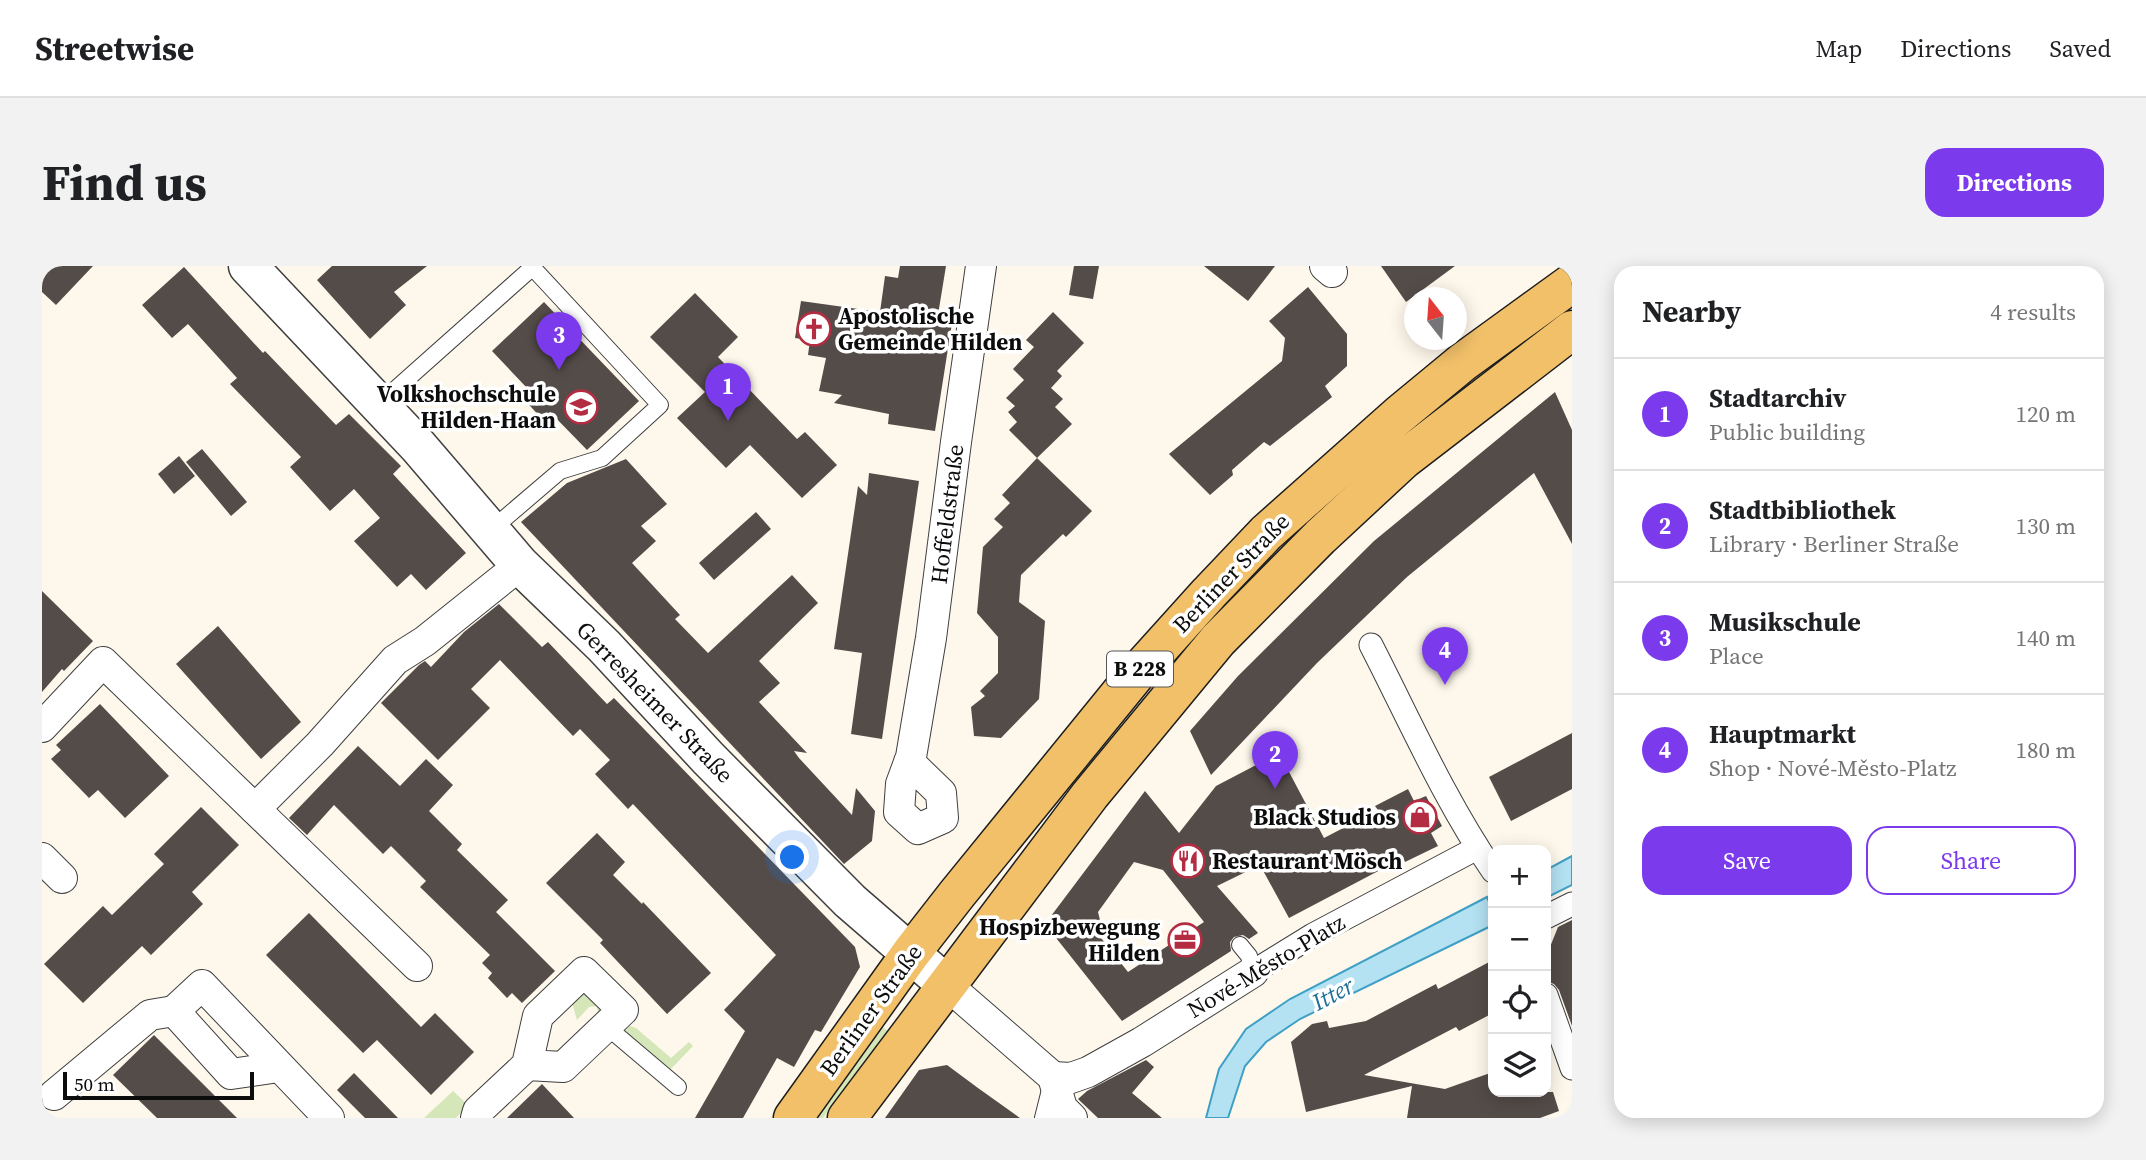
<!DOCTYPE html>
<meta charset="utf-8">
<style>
:root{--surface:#fff;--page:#f2f2f2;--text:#202124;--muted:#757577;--line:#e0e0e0;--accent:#7c3aed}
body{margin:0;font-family:"Source Serif 4",serif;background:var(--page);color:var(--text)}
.controls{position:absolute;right:21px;bottom:21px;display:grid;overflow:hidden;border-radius:14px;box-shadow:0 4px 18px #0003}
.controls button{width:63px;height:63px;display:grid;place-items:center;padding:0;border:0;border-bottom:2px solid var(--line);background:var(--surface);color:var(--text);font:35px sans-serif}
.compass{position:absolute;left:1362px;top:21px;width:63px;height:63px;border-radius:50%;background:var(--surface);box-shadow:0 4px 18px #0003;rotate:343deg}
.scale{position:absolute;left:21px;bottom:18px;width:191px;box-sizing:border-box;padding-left:7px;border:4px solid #0c0c0c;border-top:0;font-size:19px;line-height:24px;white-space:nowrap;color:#0c0c0c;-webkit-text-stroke:5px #fff;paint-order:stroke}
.you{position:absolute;left:751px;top:592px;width:24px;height:24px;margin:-18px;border:5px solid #fff;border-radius:50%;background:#1a73e8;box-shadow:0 0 0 10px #1a73e833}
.badge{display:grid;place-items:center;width:46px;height:46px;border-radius:50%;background:var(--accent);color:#fff;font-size:23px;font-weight:700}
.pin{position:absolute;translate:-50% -58px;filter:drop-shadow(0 2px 4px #0008)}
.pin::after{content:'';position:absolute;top:37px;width:24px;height:21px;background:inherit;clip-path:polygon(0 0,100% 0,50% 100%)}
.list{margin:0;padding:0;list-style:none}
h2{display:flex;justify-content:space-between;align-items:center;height:91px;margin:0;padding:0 28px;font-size:30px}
h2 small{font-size:23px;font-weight:400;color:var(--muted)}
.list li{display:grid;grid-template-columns:46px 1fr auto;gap:21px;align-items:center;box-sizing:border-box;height:112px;padding:0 28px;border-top:2px solid var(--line)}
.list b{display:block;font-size:26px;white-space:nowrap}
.list p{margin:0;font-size:23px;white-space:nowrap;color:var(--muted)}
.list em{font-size:23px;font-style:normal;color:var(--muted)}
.actions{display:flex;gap:14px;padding:21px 28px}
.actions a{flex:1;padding:16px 0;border:2px solid var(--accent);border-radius:21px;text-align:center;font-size:24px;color:var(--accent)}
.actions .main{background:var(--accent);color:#fff}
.icon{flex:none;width:38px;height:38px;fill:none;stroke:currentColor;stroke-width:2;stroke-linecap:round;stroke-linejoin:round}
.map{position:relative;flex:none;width:1530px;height:852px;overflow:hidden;border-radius:21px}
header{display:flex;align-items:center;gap:42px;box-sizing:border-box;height:98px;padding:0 35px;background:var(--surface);border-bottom:2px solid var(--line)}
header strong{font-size:33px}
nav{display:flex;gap:38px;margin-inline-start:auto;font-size:24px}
.intro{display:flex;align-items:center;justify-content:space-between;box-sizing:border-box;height:168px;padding:0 42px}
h1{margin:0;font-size:49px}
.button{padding:18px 32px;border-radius:21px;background:var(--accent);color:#fff;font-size:24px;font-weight:700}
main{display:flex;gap:42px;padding:0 42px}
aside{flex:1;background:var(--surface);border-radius:21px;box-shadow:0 4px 18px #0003}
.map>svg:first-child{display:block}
</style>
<header>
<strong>Streetwise</strong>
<nav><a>Map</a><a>Directions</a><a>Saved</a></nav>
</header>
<div class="intro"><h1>Find us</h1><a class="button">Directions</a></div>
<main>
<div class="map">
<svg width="1530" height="852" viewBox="0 0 1530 852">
<rect width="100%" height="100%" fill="#fef8ec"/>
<g fill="#d5e6b8">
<path d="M 536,727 L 544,727 L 562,742 L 557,759 L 555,740 L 547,741 L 535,754 L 529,733 Z"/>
<path d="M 834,756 L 846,765 L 781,852 L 765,852 Z"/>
<path d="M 588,760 L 594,762 L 629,792 L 647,776 L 651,780 L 629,803 L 580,765 Z"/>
<path d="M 411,825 L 426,839 L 414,852 L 382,852 Z"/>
</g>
<g fill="#b4e2f2" stroke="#3f9fc5" stroke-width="2">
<path d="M 1530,590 L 1530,619 L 1504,632 L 1504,604 Z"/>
<path d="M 1445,631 L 1451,645 L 1451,659 L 1258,753 L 1224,776 L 1203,800 L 1186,852 L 1164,852 L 1177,803 L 1204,763 L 1248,733 Z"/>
</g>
<g fill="#544c49" fill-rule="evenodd">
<path d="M 0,0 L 51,0 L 14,39 L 0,26 Z"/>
<path d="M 290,0 L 385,0 L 352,26 L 364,39 L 328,73 L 275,14 Z"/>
<path d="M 858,0 L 904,0 L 895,55 L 910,57 L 893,165 L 846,158 L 847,148 L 792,137 L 800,129 L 777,125 L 784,92 L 766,89 L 768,74 L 753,72 L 759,35 L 838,46 L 843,10 L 856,12 Z"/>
<path d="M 1032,0 L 1057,0 L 1051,33 L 1027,29 Z"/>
<path d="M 1162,0 L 1233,0 L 1206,35 Z"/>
<path d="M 1339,0 L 1413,0 L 1364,36 Z"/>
<path d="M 142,1 L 221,87 L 223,85 L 294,159 L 307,148 L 359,200 L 351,208 L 424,287 L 384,324 L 369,308 L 355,321 L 312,275 L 338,252 L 312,223 L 288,245 L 248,201 L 259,191 L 188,118 L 195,112 L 146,58 L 130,72 L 100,39 Z"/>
<path d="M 1266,21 L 1305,68 L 1305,100 L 1283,120 L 1290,131 L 1228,180 L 1222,176 L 1190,204 L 1191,209 L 1168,229 L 1127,188 L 1240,95 L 1243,72 L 1227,55 Z"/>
<path d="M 653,27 L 696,71 L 676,91 L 755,173 L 763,166 L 795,199 L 760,232 L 708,179 L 684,202 L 635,152 L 663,126 L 608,71 Z"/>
<path d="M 502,36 L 597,135 L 545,184 L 508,146 L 501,154 L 478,129 L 485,122 L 450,85 Z"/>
<path d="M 1011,46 L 1042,77 L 1015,105 L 1020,110 L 1009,122 L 1021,133 L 1013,141 L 1030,158 L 995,192 L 967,164 L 975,156 L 966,146 L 973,140 L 964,132 L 982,114 L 971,103 L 992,81 L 984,74 Z"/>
<path d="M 1513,126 L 1530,164 L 1530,278 L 1492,207 L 1365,311 L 1275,397 L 1169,509 L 1148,465 L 1196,410 L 1332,275 Z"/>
<path d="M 160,183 L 205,236 L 189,250 L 144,196 Z"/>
<path d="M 137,190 L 153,210 L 132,228 L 116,208 Z"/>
<path d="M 995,192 L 1050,245 L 1024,271 L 1021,268 L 979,309 L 977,336 L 1003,355 L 997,433 L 959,472 L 932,470 L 929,441 L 943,430 L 938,425 L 956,407 L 956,371 L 935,347 L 941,281 L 961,261 L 952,253 L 968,237 L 960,229 Z"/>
<path d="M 584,193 L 625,238 L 599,260 L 614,275 L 590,297 L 638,349 L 633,353 L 666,387 L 750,309 L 776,337 L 717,395 L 738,417 L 717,436 L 765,487 L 752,485 L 757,492 L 810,549 L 814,522 L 833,545 L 830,575 L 802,598 L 479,256 L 525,217 Z"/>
<path d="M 827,207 L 877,215 L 840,473 L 809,468 L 820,387 L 792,383 L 816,220 L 825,229 Z"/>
<path d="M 714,246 L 729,263 L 672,314 L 657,297 Z"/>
<path d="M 0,325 L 51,375 L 22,405 L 20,403 L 0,426 Z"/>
<path d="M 457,338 L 500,381 L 506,376 L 565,438 L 572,432 L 813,681 L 818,701 L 779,766 L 773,764 L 752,801 L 735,792 L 701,852 L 653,852 L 703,765 L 682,744 L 734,689 L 591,538 L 586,543 L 553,508 L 568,494 L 538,463 L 531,470 L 458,394 L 429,423 L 448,442 L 396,494 L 339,437 L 377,399 L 383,395 L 389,401 L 422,366 Z"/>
<path d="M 176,360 L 259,456 L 219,493 L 134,398 Z"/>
<path d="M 58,438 L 127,510 L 83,552 L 56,524 L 47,532 L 9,493 L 19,484 L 14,479 Z"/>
<path d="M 1530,467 L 1530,523 L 1469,555 L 1447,511 Z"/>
<path d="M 316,480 L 358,520 L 384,493 L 411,519 L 387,545 L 420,578 L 415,584 L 466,634 L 454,646 L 513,705 L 480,737 L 470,727 L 465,732 L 446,712 L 450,707 L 440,697 L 448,689 L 378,621 L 384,615 L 349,580 L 341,588 L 292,539 L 265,569 L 247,552 Z"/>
<path d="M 1237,487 L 1282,572 L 1336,544 L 1333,540 L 1366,523 L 1372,535 L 1384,530 L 1400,560 L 1389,567 L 1396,580 L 1363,596 L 1361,592 L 1247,652 L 1218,599 L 1175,620 L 1216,667 L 1207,673 L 1201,669 L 1192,671 L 1188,676 L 1189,685 L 1080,755 L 1003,658 L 1103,525 L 1137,567 L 1174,520 ZM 1092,596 L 1121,604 L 1162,656 L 1086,706 L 1056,668 L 1059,658 L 1056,646 Z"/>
<path d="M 159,541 L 197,579 L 150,626 L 161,638 L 109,689 L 100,680 L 41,737 L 2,698 L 61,640 L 70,649 L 122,598 L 112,588 Z"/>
<path d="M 555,567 L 583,596 L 571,609 L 600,638 L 601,636 L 669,707 L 625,748 L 558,677 L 561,674 L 504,617 Z"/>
<path d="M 267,647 L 379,761 L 393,747 L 432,786 L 389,829 L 335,774 L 321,787 L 224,689 Z"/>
<path d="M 1530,654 L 1530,760 L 1517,724 L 1512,718 L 1504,715 L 1504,691 L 1516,661 Z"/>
<path d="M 1451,694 L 1451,747 L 1417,765 L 1414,761 L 1322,809 L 1403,823 L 1451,806 L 1451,826 L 1511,826 L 1517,845 L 1498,852 L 1365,852 L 1370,820 L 1264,846 L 1249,776 L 1270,758 L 1285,755 L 1287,762 L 1324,755 L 1394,718 L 1396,723 Z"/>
<path d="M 112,769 L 195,852 L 115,852 L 71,809 Z"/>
<path d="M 1104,794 L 1112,801 L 1090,827 L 1120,852 L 1056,852 L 1036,833 L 1045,825 Z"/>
<path d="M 905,799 L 936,822 L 978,852 L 843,852 L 877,804 Z"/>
<path d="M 312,807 L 356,852 L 323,852 L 295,824 Z"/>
<path d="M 500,818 L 532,852 L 465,852 Z"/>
</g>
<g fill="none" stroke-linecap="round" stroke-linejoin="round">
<defs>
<g id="service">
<path d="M 337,138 L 492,0"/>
<path d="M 449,264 L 518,205 L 560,192 L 618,139 L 491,2"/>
<path d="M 1198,679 L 1207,690 L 1211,706"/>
<path d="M 564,760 L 636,821"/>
<path d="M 1001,852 L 1009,820"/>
</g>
<g id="pedestrian">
<path d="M 1329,379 C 1368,455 1403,535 1451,605"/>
<path d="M 1504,651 L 1530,638"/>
<path d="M 1211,706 L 1271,669 L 1435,582"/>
<path d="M 1504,729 L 1530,802"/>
</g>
<g id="minor">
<path d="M 1283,0 L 1290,6"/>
<path d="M 0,461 L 61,396 L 375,700"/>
<path d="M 867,496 L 899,527 L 901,552 L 876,563 L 857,546 L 859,518 L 869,491 L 889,372 L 914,176 L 939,0"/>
<path d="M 213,543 L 278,478 L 353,394 L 383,375 L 478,299"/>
<path d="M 0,592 L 20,612"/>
<path d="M 905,719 L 1011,811 L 1020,842 L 1030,852"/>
<path d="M 237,801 L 189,808 L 132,745 L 160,719 L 287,852"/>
<path d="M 1011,811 L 1029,812 L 1046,806 L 1100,776 L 1211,706"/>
<path d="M 12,829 L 108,749 L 132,745"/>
<path d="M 434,852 L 436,845 L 485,799 L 496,750 L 542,706 L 581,744 L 521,801 L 485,799"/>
</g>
<path id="tertiary" d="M 206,0 L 376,180 L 478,299 L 562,380 L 666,492 L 808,635 L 905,719"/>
<g id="primary">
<path d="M 751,852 L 869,687 L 915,628 L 1094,408 L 1167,327 L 1224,267 L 1358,148 L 1421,96 L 1530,17"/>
<path d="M 805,852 L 1048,529 L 1176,374 L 1278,271 L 1361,194 L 1530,64"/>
</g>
</defs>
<use href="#service" stroke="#3f3f3f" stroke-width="18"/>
<use href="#pedestrian" stroke="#3f3f3f" stroke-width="25"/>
<use href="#minor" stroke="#3f3f3f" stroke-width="32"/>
<use href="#tertiary" stroke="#3f3f3f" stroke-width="41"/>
<use href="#primary" stroke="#1d1d1d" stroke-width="41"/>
<use href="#service" stroke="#fff" stroke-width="16"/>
<use href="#pedestrian" stroke="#fff" stroke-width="23"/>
<use href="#minor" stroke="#fff" stroke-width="30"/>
<use href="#tertiary" stroke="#fff" stroke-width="38"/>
<use href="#primary" stroke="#f1c069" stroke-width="38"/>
</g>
<defs>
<symbol id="church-ring" viewBox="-11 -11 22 22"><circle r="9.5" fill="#fff" stroke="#b42c42" stroke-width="1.5"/><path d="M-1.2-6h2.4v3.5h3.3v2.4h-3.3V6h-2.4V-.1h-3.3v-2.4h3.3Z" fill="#b42c42"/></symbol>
<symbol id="university-ring" viewBox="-11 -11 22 22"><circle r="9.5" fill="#fff" stroke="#b42c42" stroke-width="1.5"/><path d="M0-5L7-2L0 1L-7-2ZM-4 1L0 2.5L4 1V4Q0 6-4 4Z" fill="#b42c42"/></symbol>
<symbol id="shop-ring" viewBox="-11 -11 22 22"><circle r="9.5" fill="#fff" stroke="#b42c42" stroke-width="1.5"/><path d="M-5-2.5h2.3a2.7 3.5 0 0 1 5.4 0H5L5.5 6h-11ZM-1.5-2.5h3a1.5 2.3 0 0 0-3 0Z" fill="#b42c42"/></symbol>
<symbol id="restaurant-ring" viewBox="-11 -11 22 22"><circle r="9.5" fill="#fff" stroke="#b42c42" stroke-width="1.5"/><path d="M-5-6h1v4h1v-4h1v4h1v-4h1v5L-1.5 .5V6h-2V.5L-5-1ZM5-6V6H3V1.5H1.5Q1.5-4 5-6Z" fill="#b42c42"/></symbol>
<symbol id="office-ring" viewBox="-11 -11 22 22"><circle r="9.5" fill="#fff" stroke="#b42c42" stroke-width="1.5"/><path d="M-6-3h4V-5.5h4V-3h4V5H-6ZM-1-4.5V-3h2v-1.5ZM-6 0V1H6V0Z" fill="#b42c42"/></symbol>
</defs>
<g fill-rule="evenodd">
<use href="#church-ring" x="753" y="44" width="38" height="38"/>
<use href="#university-ring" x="520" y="122" width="38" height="38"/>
<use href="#shop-ring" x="1359" y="532" width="38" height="38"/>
<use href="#restaurant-ring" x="1127" y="576" width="38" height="38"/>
<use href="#office-ring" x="1124" y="655" width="38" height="38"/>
</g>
<g text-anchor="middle" stroke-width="7" stroke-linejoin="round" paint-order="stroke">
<rect fill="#fff" stroke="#555" stroke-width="2" x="1065" y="385.5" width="66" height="35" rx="5"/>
<g font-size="21" font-weight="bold" fill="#0c0c0c">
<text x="1098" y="410">B 228</text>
</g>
<g font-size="23" font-weight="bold" fill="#0c0c0c" stroke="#fff" text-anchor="end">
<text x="796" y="58" text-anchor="start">Apostolische<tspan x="796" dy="26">Gemeinde Hilden</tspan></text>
<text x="514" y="136">Volkshochschule<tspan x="514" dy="26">Hilden-Haan</tspan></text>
<text x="1354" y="559">Black Studios</text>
<text x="1170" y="603" text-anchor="start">Restaurant Mösch</text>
<text x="1118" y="669">Hospizbewegung<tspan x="1118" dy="26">Hilden</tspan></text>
</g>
<g font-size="23" fill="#0c0c0c" stroke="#fff">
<text transform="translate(905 248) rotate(-83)" y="8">Hoffeldstraße</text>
<text transform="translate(1189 307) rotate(-46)" y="8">Berliner Straße</text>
<text transform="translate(613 436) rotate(46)" y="8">Gerresheimer Straße</text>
<text transform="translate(1224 700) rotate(-31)" y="8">Nové-Město-Platz</text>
<text transform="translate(829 744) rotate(-54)" y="8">Berliner Straße</text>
</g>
<g font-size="24" font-style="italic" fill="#1d6f96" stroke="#fff">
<text transform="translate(1291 728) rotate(-28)" y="8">Itter</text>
</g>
</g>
</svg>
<div class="controls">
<button>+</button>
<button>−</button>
<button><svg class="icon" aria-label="locate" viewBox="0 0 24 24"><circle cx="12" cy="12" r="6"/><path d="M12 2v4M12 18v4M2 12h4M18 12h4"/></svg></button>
<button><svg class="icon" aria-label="layers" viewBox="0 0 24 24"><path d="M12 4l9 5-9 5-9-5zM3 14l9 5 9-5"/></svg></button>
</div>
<svg class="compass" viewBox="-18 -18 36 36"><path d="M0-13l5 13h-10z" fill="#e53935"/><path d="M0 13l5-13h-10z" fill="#757577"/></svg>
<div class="scale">50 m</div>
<div class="you"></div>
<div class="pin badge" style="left:686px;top:155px">1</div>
<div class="pin badge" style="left:1233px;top:523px">2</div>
<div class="pin badge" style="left:517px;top:104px">3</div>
<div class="pin badge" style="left:1403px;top:419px">4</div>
</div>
<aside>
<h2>Nearby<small>4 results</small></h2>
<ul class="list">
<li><span class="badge">1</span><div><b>Stadtarchiv</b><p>Public building</p></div><em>120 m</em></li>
<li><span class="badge">2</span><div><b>Stadtbibliothek</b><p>Library · Berliner Straße</p></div><em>130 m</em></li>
<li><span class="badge">3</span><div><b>Musikschule</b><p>Place</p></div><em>140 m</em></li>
<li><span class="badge">4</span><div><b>Hauptmarkt</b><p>Shop · Nové-Město-Platz</p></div><em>180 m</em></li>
</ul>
<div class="actions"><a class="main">Save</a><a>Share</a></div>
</aside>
</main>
